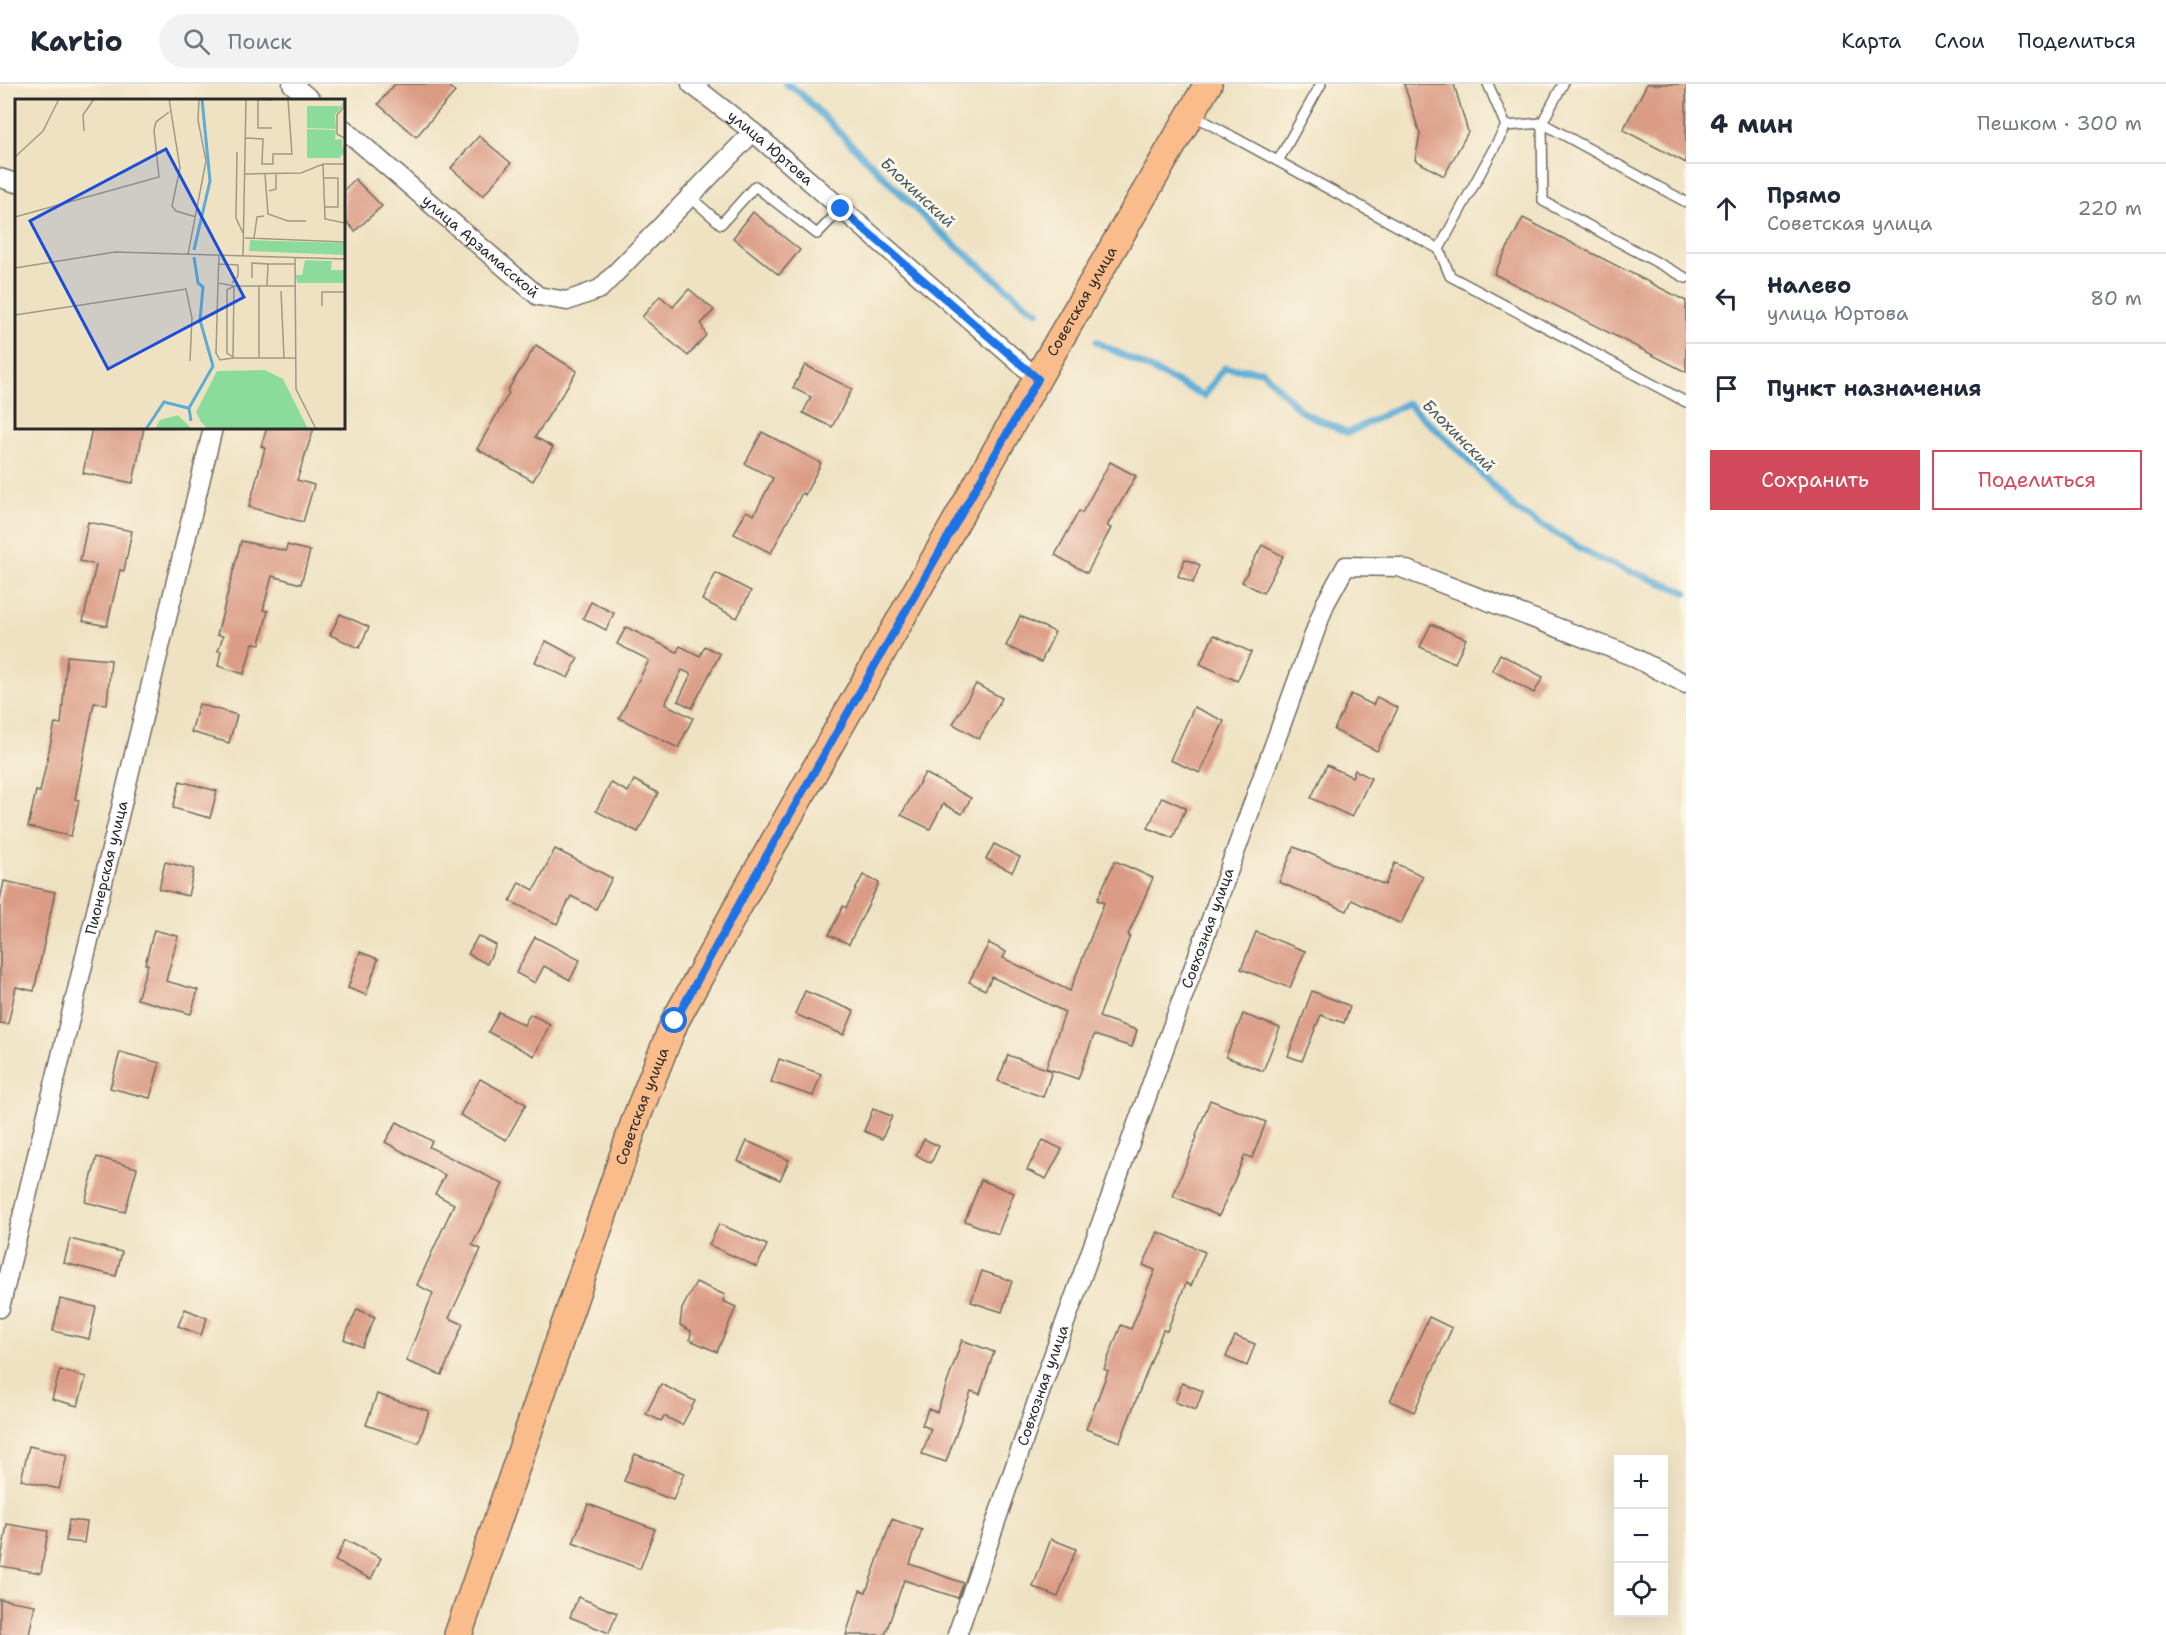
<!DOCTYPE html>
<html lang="ru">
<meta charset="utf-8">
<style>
:root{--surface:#fff;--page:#f2f2f3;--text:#1f2937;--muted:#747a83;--line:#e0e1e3;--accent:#d1495b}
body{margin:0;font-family:"Shantell Sans",sans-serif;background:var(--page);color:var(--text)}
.controls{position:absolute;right:18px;bottom:18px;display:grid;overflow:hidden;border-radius:0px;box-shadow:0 6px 24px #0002}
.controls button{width:54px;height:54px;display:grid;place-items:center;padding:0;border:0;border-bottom:2px solid var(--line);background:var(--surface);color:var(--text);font:30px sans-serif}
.stop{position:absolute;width:18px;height:18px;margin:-14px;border:4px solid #1a73e8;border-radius:50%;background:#fff}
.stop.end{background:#1a73e8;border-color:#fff;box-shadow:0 2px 6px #0008}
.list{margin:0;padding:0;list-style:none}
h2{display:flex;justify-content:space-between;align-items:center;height:78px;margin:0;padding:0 24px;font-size:26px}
h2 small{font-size:20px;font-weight:400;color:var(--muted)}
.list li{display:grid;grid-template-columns:39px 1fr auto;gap:18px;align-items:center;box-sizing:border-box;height:90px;padding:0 24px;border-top:2px solid var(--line)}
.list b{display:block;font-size:22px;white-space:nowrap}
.list p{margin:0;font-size:20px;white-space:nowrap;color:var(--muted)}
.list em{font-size:20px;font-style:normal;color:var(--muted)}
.actions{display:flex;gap:12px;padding:18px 24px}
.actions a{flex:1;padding:14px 0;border:2px solid var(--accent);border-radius:0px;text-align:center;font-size:21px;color:var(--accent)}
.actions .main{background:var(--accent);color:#fff}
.icon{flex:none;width:33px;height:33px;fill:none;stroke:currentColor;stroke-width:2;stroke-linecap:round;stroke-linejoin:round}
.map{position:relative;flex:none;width:1686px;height:1551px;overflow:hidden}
header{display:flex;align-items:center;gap:36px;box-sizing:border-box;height:84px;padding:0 30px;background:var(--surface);border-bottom:2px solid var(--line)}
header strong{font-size:28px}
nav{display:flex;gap:33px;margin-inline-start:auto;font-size:21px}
.search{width:420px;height:54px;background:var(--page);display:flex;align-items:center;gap:15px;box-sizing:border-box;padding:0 21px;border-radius:33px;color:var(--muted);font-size:22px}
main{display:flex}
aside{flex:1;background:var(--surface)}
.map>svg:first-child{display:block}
</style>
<header>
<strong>Kartio</strong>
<div class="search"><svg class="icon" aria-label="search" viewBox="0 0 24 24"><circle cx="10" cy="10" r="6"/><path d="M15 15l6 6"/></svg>Поиск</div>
<nav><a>Карта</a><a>Слои</a><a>Поделиться</a></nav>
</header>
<main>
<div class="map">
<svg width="1686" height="1551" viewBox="0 0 1686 1551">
<rect width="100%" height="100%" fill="#fcf5e5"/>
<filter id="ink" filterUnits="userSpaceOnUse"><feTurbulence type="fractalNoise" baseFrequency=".0167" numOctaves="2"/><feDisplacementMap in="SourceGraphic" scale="12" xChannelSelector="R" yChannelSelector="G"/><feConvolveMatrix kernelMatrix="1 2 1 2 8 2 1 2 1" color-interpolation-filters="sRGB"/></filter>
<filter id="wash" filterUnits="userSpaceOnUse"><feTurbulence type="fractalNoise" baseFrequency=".008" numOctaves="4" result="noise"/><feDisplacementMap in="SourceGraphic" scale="24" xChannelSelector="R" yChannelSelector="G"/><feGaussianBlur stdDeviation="1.35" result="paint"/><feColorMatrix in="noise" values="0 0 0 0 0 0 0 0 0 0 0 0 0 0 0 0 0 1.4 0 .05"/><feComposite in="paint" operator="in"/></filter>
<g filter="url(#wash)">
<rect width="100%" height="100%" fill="#efe2c2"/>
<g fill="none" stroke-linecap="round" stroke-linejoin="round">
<g stroke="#5cacd6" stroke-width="7">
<path d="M 786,0 L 799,8 L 935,144 L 1028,222 L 1038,227"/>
<path d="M 1097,258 L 1204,312 L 1224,284 L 1262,287 L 1302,328 L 1348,349 L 1407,319 L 1461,368 L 1516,426 L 1601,476 L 1686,508"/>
</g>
</g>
<g id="blocks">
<g fill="#db9c86">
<path d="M 395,0 L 446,0 L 455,8 L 416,53 L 378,20 Z"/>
<path d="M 1404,0 L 1454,0 L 1468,48 L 1444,92 L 1415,76 L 1420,50 Z"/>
<path d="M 1647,0 L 1686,0 L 1686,79 L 1623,46 Z"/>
<path d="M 479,52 L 511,79 L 483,112 L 451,84 Z"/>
<path d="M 355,95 L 382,122 L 355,147 L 344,135 L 344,106 Z"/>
<path d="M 753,128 L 800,166 L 779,191 L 733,154 Z"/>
<path d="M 1523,134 L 1686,217 L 1686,288 L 1494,190 Z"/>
<path d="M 689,205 L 714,226 L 701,240 L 706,251 L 688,272 L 642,233 L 660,212 L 673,223 Z"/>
<path d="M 536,261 L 577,287 L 535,353 L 553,363 L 533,397 L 477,365 L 509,309 L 507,307 Z"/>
<path d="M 805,281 L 852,305 L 832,343 L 803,329 L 811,313 L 793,304 Z"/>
<path d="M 92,344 L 144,344 L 133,399 L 83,389 Z"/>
<path d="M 267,344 L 314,344 L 297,396 L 314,401 L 303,438 L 249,423 L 265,364 L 261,362 Z"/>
<path d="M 762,348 L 821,379 L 805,411 L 802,409 L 771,469 L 734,450 L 746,427 L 754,431 L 773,394 L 745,380 Z"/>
<path d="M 1110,378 L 1136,392 L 1107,442 L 1111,444 L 1087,489 L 1055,471 L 1079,427 L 1082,429 Z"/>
<path d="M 88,438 L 132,447 L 124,487 L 120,486 L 107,542 L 83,537 L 96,481 L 80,477 Z"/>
<path d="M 241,457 L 286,467 L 287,461 L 310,467 L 301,500 L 272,492 L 263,526 L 268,527 L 260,560 L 253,559 L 244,590 L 218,582 L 221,567 L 218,567 L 223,552 L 217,551 Z"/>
<path d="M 1262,461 L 1283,472 L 1263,509 L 1242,498 Z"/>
<path d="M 1185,475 L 1200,481 L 1193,499 L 1178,492 Z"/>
<path d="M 716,489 L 751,507 L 737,534 L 702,516 Z"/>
<path d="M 591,518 L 614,529 L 606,546 L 583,534 Z"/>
<path d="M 340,530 L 369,543 L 359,564 L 330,551 Z"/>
<path d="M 1020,532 L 1055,548 L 1041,578 L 1006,562 Z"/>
<path d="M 1431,540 L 1466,555 L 1455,579 L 1420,563 Z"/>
<path d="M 626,543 L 677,568 L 680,562 L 700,572 L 705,562 L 720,570 L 692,624 L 678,617 L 691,590 L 682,586 L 665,620 L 693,634 L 678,664 L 619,634 L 649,576 L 617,560 Z"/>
<path d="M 1214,551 L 1251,568 L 1237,597 L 1200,580 Z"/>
<path d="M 546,557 L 578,574 L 568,594 L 535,578 Z"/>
<path d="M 1500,570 L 1543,593 L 1534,609 L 1492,586 Z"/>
<path d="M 67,572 L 111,576 L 107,620 L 94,619 L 75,715 L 79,716 L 71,752 L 28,743 L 36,707 L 40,708 L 55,639 L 61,640 Z"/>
<path d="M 976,600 L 1002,614 L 979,655 L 953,640 Z"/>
<path d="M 1351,610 L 1373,621 L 1377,613 L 1398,624 L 1377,667 L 1334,646 Z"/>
<path d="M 199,620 L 237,631 L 229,659 L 191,648 Z"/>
<path d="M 1194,623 L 1224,637 L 1200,689 L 1170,676 Z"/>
<path d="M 1327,681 L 1352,693 L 1355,686 L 1371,694 L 1352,733 L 1311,714 Z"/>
<path d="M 925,689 L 971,714 L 962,730 L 943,720 L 930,745 L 901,731 Z"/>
<path d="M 634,696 L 658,709 L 638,748 L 596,727 L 611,699 L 628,708 Z"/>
<path d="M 180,697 L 217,707 L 210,734 L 173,724 Z"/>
<path d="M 1162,713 L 1186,724 L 1173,754 L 1148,744 Z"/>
<path d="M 994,760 L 1020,773 L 1012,788 L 986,775 Z"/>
<path d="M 1294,763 L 1385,801 L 1395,779 L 1423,792 L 1401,840 L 1352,816 L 1347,827 L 1279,798 Z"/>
<path d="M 555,765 L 612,794 L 596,825 L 571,812 L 557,840 L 510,817 L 519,798 L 534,806 Z"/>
<path d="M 1115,777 L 1153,794 L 1128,851 L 1130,852 L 1099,933 L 1137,946 L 1132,963 L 1094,951 L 1078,995 L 1046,984 L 1065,928 L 992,893 L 985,906 L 969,898 L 989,859 L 1006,868 L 1003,874 L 1070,907 L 1104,819 L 1097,816 Z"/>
<path d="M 165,778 L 194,785 L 188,812 L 159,805 Z"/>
<path d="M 863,791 L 879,799 L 849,860 L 829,851 L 843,822 L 846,824 Z"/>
<path d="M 4,797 L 55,808 L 34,907 L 16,903 L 8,940 L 0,939 L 0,817 Z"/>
<path d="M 154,846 L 178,852 L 166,897 L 198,906 L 191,930 L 137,915 L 148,880 L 145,880 Z"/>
<path d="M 1256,848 L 1305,867 L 1290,904 L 1241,885 Z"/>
<path d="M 478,852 L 496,861 L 487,880 L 468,870 Z"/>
<path d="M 535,853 L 580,876 L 570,896 L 544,882 L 535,899 L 516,889 Z"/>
<path d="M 360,868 L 378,875 L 366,911 L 348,904 Z"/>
<path d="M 805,907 L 854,927 L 844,951 L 795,930 Z"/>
<path d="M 1312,907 L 1350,922 L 1344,939 L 1321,931 L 1302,977 L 1288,972 Z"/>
<path d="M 499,928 L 524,941 L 530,930 L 550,940 L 534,972 L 488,948 Z"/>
<path d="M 1243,930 L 1280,944 L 1263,987 L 1226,973 Z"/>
<path d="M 120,968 L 160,979 L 150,1014 L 110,1004 Z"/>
<path d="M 1008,971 L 1052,987 L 1043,1013 L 998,997 Z"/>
<path d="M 779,975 L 821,990 L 813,1012 L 771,998 Z"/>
<path d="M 480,995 L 526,1020 L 506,1056 L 460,1031 Z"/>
<path d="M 1210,1016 L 1266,1038 L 1252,1074 L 1245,1071 L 1219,1132 L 1173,1112 L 1197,1053 L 1196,1052 Z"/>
<path d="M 873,1025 L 892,1032 L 882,1055 L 864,1047 Z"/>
<path d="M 397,1038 L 432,1057 L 429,1063 L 503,1100 L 472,1161 L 481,1165 L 449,1234 L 463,1240 L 442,1291 L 406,1277 L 433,1209 L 417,1201 L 454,1120 L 435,1110 L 445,1091 L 385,1058 Z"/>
<path d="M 924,1055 L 939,1062 L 931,1079 L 916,1071 Z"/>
<path d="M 1043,1056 L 1062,1065 L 1046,1095 L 1027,1086 Z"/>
<path d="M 747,1057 L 789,1076 L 780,1096 L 738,1077 Z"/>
<path d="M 97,1073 L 137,1084 L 125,1128 L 85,1118 Z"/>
<path d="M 981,1096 L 1014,1109 L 998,1150 L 965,1137 Z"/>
<path d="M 719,1140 L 767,1161 L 757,1183 L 709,1161 Z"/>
<path d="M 1158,1148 L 1205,1168 L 1191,1202 L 1186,1199 L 1167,1247 L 1163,1246 L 1120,1358 L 1086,1345 L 1108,1287 L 1104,1285 L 1121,1241 L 1131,1245 L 1155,1186 L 1143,1181 Z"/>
<path d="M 70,1155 L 122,1168 L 116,1192 L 64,1179 Z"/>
<path d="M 982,1187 L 1012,1197 L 1002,1228 L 971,1218 Z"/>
<path d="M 696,1198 L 725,1211 L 723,1217 L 736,1223 L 717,1268 L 690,1256 L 691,1247 L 680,1241 L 682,1225 Z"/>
<path d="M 60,1215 L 96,1223 L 89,1255 L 53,1247 Z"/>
<path d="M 185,1225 L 207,1234 L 201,1251 L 178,1242 Z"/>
<path d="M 357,1225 L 375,1233 L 362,1263 L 344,1255 Z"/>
<path d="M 1429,1233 L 1452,1244 L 1414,1328 L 1390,1317 Z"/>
<path d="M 1235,1252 L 1255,1260 L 1247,1282 L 1226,1273 Z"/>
<path d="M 962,1256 L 994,1268 L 980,1310 L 971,1307 L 946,1378 L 922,1370 L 931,1345 L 922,1341 L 928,1325 L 937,1328 Z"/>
<path d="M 60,1286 L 86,1293 L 78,1322 L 52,1315 Z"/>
<path d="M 1182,1299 L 1203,1307 L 1196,1326 L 1175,1318 Z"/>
<path d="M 661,1300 L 695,1317 L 682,1341 L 664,1332 L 661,1337 L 646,1330 Z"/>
<path d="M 377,1310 L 429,1327 L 419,1359 L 366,1341 Z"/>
<path d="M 29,1362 L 67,1371 L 59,1405 L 21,1396 Z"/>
<path d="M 635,1370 L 684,1389 L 673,1416 L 624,1397 Z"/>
<path d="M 588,1420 L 655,1445 L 640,1485 L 573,1459 Z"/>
<path d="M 892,1435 L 922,1446 L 910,1480 L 963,1499 L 958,1514 L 904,1496 L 885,1551 L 846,1551 L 860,1506 L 866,1508 Z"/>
<path d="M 69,1436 L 87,1438 L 84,1459 L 66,1457 Z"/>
<path d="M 7,1440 L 48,1447 L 41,1489 L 0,1482 Z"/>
<path d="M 1051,1455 L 1076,1465 L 1058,1513 L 1033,1503 Z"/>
<path d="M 345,1456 L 381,1474 L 371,1495 L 335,1477 Z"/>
<path d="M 578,1513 L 617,1529 L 609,1549 L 570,1533 Z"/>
<path d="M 0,1515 L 35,1521 L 29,1551 L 0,1551 Z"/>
</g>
</g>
</g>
<g filter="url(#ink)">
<use href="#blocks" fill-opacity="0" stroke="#706b60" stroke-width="1.5"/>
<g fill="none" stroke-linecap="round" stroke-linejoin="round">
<defs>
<g id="lane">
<path d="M 1488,0 L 1506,42"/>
<path d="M 1563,0 L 1542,39 L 1686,118"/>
<path d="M 1193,31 L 1439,165 L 1506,42 L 1542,39 L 1543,117 L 1686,194"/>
<path d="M 1278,77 L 1321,0"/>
<path d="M 690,113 L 721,140 L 755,102 L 817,150 L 841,125"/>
<path d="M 1439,165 L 1450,192 L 1686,318"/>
</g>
<g id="street">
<path d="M 292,0 L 311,16"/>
<path id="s1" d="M 691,0 L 753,48 L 1038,295"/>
<path id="s2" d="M 344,45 L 538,212 L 567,217 L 600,205 L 753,48"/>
<path d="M 0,94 L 16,99"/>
<path id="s3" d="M 0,1224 L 213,344"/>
<path id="s4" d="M 957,1551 L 1044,1297 L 1325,520 L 1346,482 L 1399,483 L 1629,571 L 1686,600"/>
</g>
<g id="primary">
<path id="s5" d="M 458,1551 L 637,1032 L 675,937 L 748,804 L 1050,272 L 1208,0"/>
</g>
</defs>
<use href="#lane" stroke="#706b60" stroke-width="12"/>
<use href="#street" stroke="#706b60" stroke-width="21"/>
<use href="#primary" stroke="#706b60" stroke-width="30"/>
<use href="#lane" stroke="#fff" stroke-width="9"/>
<use href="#street" stroke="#fff" stroke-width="18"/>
<use href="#primary" stroke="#fabc8b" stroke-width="27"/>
</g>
</g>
<g fill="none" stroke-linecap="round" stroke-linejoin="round" filter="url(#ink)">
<path stroke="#1a73e8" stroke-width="8" d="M 675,937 L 748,804 L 1038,295 L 841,125"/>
</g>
<g text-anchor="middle" stroke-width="6" stroke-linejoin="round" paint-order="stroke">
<g font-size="15" fill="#2b2b2b" stroke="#fcf5e5">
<text dy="5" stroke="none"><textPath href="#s1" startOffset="102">улица Юртова</textPath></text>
<text dy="5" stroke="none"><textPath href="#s2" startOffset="180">улица Арзамасской</textPath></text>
<text dy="5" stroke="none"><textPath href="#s5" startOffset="1478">Советская улица</textPath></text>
<text dy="5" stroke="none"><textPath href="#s3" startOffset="453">Пионерская улица</textPath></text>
<text dy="5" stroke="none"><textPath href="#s4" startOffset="750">Совхозная улица</textPath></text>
<text dy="5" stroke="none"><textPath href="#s5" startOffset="560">Советская улица</textPath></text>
<text dy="5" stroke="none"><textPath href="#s4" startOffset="264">Совхозная улица</textPath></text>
</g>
<g font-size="16" font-style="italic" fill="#3c5867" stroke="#fcf5e5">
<text transform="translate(918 108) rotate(43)" y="6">Блохинский</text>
<text transform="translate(1459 351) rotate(45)" y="6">Блохинский</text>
</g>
</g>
<g transform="translate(15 15)">
<rect width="330" height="330" fill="#efe2c2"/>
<path d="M 328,3 L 328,7 L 320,16 L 321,30 L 292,29 L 292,7 L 326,7 ZM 292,30 L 321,31 L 320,41 L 327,40 L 327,50 L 330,43 L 330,59 L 327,55 L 325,59 L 292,59 ZM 235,141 L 330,144 L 330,156 L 234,152 ZM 290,161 L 317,162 L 316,171 L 330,171 L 330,184 L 282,184 L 281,176 L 287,176 ZM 250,271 L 268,280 L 293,330 L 193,330 L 186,323 L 181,313 L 202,272 ZM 163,316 L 177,330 L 140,330 L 145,321 Z" fill="#8bdc9c"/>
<path fill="none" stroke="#5cacd6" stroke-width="3" d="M 179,151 L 195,82 L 187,0M 176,322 L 174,309 L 198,267 L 185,221 L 188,188 L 183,184 L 179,158M 131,330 L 149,303 L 173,309"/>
<path fill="none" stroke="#a19986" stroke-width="1.5" d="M 154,0 L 165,69 L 157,107 L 161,112 L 181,118M 232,0 L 257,1M 243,0 L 243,29 L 257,29M 329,0 L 329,8 L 322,16 L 322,35 L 329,39M 69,32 L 68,16 L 79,0M 231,39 L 248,40 L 247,65 L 258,65 L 258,55 L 277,55 L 273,1M 222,53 L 221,119 L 228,134M 0,58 L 28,32 L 44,0M 308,65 L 330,65M 230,75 L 286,74 L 308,65 L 310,120 L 330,124M 250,75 L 253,115 L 273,122 L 291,122M 308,79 L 323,79 L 323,108 L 310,108M 254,92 L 261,90 L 261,74M 0,118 L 144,78 L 139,31 L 141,23 L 154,13M 230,139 L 330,143M 239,139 L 242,118 L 249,117M 173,155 L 191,62 L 183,21 L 184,0M 204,156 L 203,184 L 219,187M 228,157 L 231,0M 280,158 L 281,290 L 301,330M 203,165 L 223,166 L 223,177 L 217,184M 253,165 L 280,165M 0,169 L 100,153 L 330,160M 237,179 L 237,164 L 253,165 L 252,187M 203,184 L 201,254 L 205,261 L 218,259M 244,187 L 244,259 L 269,259M 266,192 L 269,259 L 281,259M 307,207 L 307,193 L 330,193M 0,216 L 171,190 L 177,219 L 175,262M 218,258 L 212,254 L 212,191 L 219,187M 244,259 L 218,259 L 219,187 L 280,187"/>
<path fill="#1d4ed8" fill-opacity="0.15" stroke="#1d4ed8" stroke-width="3" d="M 151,50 L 229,198 L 93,270 L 15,122 Z"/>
<rect width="330" height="330" fill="none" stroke="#2b2b2b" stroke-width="3"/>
</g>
</svg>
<div class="controls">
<button>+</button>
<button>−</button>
<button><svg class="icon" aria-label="locate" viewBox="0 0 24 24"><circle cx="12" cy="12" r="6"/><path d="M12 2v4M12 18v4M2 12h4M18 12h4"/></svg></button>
</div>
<div class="stop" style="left:675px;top:937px"></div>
<div class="stop end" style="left:841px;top:125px"></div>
</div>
<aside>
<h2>4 мин<small>Пешком · 300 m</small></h2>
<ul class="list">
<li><svg class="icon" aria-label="ahead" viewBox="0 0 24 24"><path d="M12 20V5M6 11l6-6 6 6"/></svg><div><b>Прямо</b><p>Советская улица</p></div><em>220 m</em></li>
<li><svg class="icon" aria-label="left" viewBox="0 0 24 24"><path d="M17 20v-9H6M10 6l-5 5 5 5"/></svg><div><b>Налево</b><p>улица Юртова</p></div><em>80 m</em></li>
<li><svg class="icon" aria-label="arrive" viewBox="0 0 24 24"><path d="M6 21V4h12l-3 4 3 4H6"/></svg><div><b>Пункт назначения</b></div></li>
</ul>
<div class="actions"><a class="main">Сохранить</a><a>Поделиться</a></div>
</aside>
</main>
